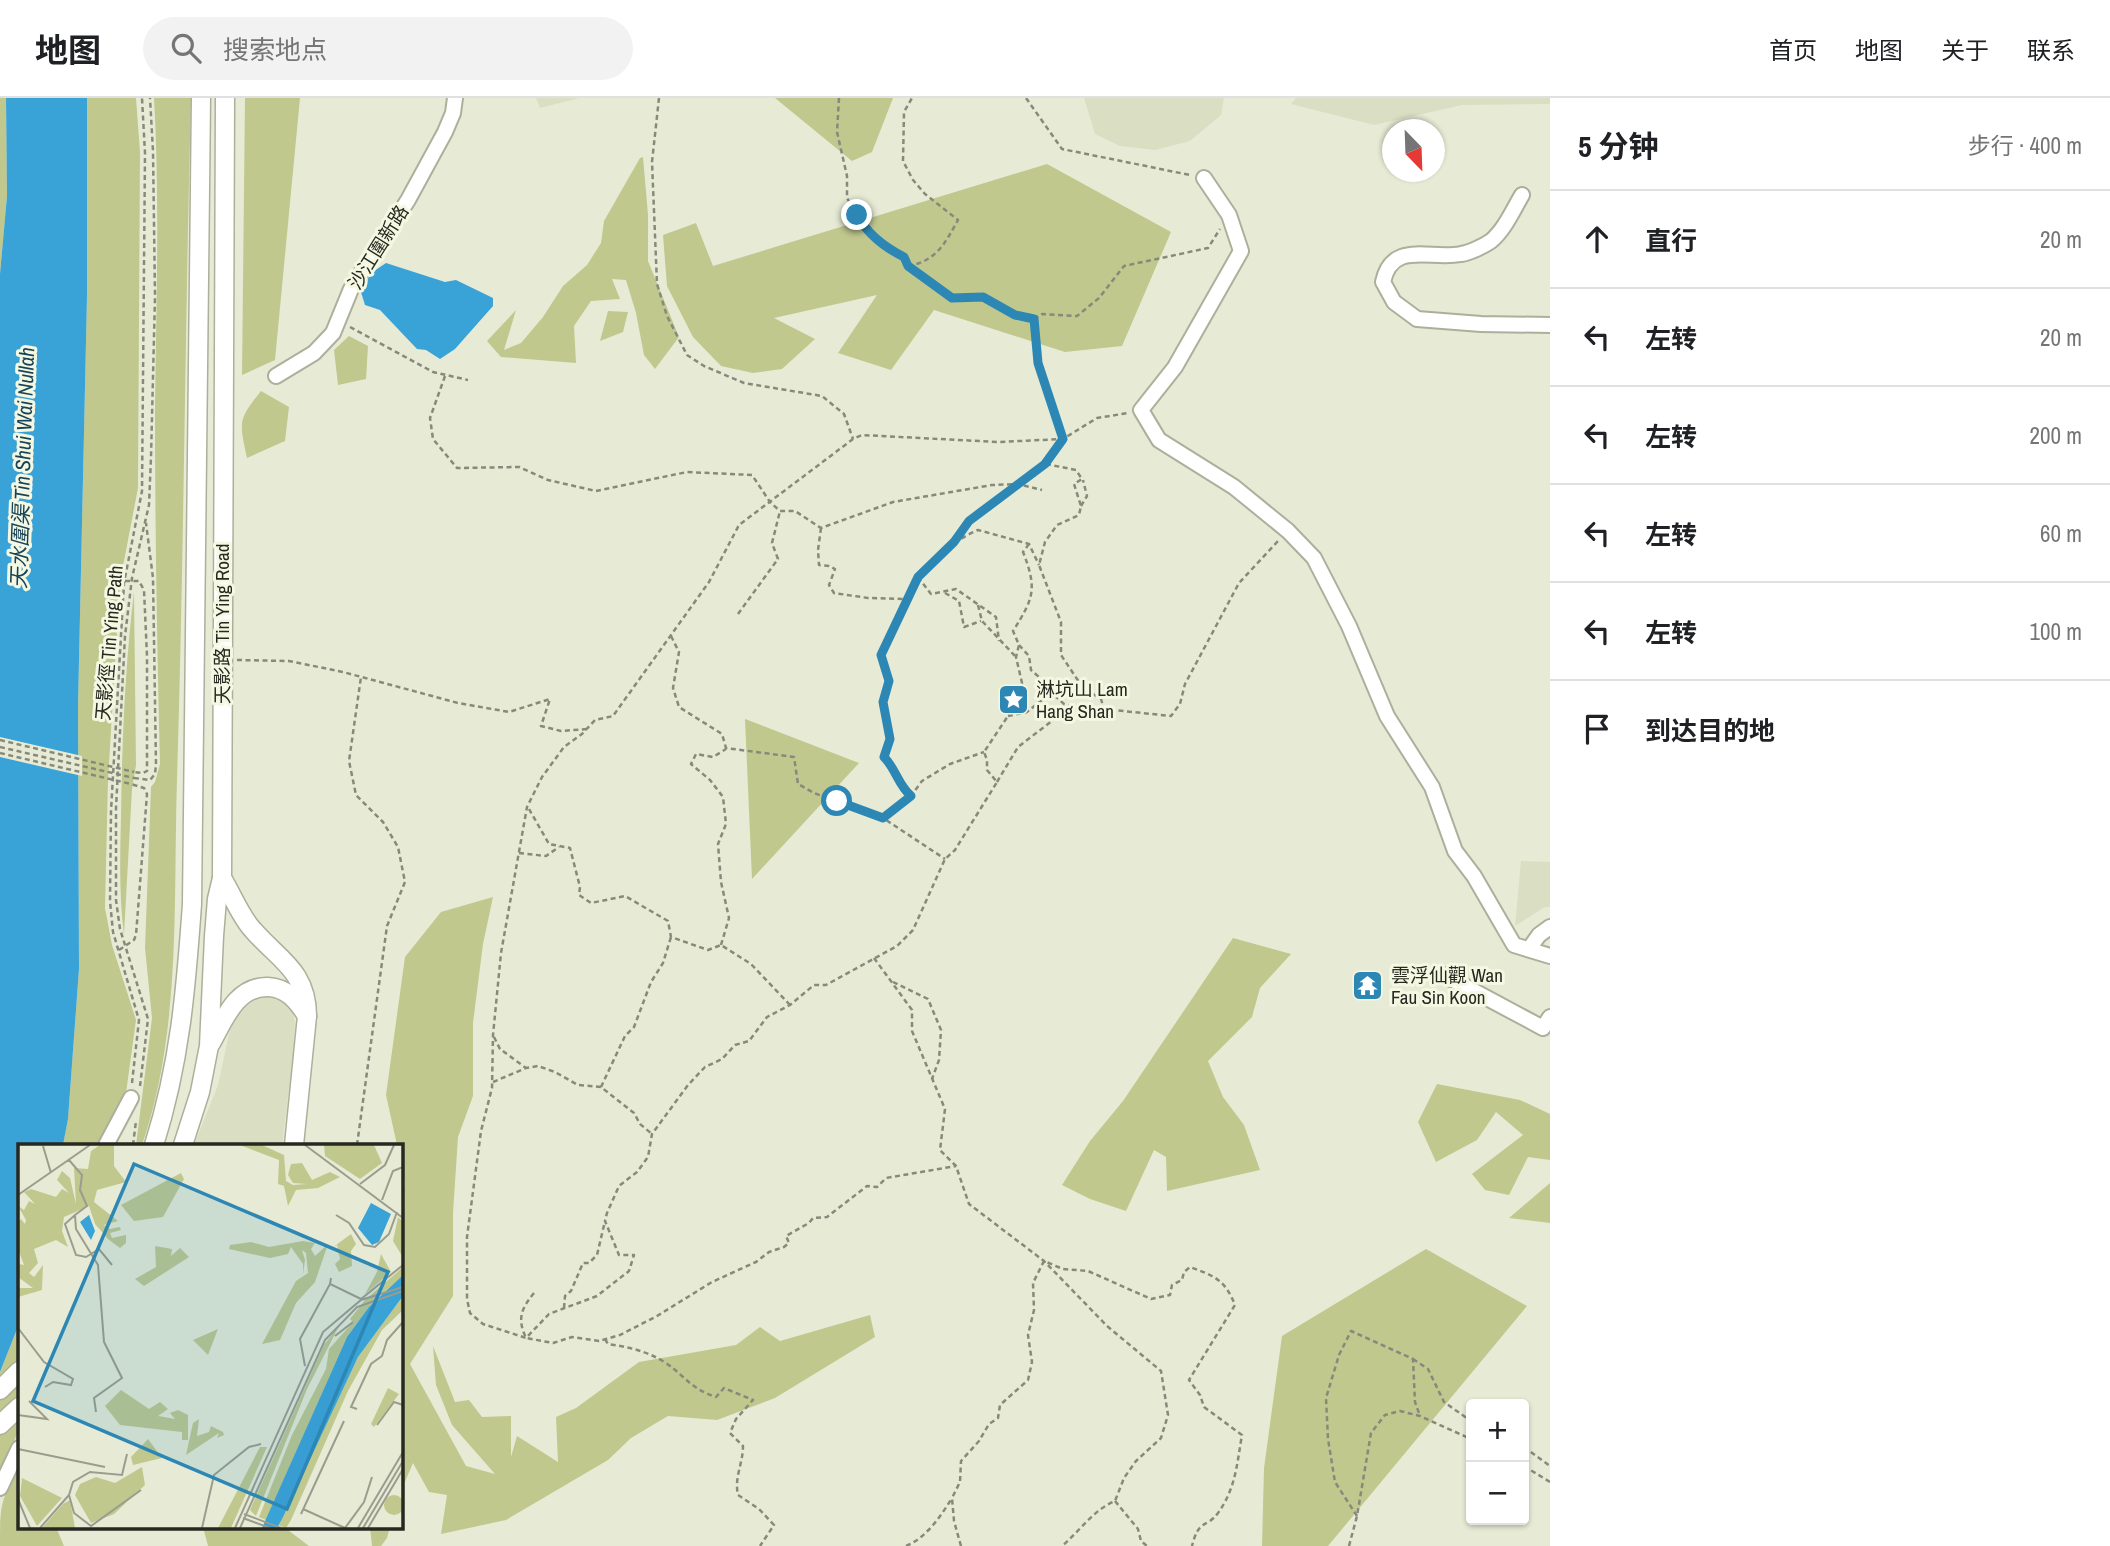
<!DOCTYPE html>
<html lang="zh">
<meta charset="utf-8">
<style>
:root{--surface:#fff;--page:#f2f2f2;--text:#202124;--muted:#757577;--line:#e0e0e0}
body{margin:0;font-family:"Archivo Narrow","Noto Sans SC",sans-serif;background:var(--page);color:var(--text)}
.controls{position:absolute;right:21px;bottom:21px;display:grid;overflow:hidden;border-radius:7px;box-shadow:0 2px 5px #0004}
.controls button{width:63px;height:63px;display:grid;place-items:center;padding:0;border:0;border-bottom:2px solid var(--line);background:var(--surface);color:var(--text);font:35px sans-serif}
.compass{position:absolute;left:1382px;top:21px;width:63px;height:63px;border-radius:50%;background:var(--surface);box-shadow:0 2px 5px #0004;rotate:157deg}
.stop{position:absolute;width:21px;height:21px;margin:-16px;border:5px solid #2d87b5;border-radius:50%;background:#fff}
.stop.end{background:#2d87b5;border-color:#fff;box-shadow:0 2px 7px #0008}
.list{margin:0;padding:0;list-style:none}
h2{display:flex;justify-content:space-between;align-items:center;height:91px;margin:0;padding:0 28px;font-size:30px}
h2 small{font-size:23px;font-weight:400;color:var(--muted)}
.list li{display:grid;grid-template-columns:46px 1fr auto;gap:21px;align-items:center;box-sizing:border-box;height:98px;padding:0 28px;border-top:2px solid var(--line)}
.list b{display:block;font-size:26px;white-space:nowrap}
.list em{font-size:23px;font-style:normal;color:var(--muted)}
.icon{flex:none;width:38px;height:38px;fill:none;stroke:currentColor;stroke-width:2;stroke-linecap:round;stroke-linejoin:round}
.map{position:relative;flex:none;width:1550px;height:1448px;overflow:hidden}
header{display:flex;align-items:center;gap:42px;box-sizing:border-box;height:98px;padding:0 35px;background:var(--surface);border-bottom:2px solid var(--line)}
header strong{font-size:33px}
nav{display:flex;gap:38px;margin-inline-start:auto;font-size:24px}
.search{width:490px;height:63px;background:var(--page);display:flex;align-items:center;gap:18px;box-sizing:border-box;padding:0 24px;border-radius:38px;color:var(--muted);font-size:26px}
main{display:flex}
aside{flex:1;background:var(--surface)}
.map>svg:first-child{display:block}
</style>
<header>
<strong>地图</strong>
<div class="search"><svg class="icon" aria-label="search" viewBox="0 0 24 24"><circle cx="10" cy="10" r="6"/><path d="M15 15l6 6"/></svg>搜索地点</div>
<nav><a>首页</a><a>地图</a><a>关于</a><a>联系</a></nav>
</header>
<main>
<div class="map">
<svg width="1550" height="1448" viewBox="0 0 1550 1448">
<rect width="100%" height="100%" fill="#e7ebd5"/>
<g fill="#dadec2">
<path d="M 536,0 L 579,0 L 540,10 Z"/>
<path d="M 1084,0 L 1224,0 L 1221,17 L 1190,43 L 1155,52 L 1120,48 L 1095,36 Z"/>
<path d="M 1296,0 L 1550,0 L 1550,6 L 1462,7 L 1374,27 L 1291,6 Z"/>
<path d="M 1521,763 L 1550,764 L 1550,809 L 1545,809 L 1515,828 Z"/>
<path d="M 269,899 L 282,902 L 292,911 L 295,924 L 293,957 L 282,1047 L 194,1047 L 218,987 L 230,931 L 240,911 L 254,900 Z"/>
</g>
<g fill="#c0c88e">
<path d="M 0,0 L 6,0 L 7,98 L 0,176 Z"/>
<path d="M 87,0 L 136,0 L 140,54 L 138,390 L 120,484 L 108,682 L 105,810 L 112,847 L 136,922 L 126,995 L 98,1047 L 63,1047 L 68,1021 L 79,871 L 78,608 L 87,198 Z"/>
<path d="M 154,0 L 191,0 C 185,227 184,454 177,681 C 173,802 182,931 142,1047 L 136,1047 L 152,920 L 145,850 L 151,689 L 155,684 L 160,666 C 157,549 155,432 155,314 C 156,209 160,105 154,0 Z"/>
<path d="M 245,0 L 300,0 L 275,262 L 242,277 Z"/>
<path d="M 775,0 L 893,0 L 872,54 L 852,63 Z"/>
<path d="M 643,59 L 648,117 L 648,163 L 679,239 L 655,271 L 644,257 L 636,215 L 626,182 L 612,181 L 620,201 L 591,203 L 574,228 L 576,265 L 501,259 L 487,243 L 516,212 L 504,252 L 521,245 L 543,219 L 563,188 L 587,167 L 601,145 L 604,123 L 640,60 Z"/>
<path d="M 1047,66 L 1171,134 L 1122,248 L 1065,254 L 934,212 L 891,272 L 838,255 L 877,197 L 774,220 L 815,241 L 782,271 L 753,275 L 721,268 L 693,239 L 667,188 L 663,137 L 696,125 L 713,168 Z"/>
<path d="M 608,213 L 628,214 L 623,234 L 600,243 Z"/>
<path d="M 349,238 L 368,248 L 366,281 L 338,287 L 334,252 Z"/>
<path d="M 261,293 L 289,309 L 285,343 L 247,360 C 239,323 238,322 261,293 Z"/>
<path d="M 134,494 L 136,667 L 132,691 L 124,837 C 119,797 120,759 121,719 C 122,644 125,568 134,494 Z"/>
<path d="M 745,621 L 859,665 L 752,781 Z"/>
<path d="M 493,799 L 483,846 L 473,925 L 473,998 L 458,1039 L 453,1115 L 453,1198 L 410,1266 L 466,1368 L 495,1376 L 452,1327 L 436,1287 L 433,1248 L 455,1304 L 469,1302 L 482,1319 L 511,1318 L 511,1359 L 517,1338 L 558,1364 L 556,1319 L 576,1310 L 639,1264 L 736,1247 L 760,1229 L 780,1243 L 870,1217 L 875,1239 L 775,1300 L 717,1322 L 668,1318 L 631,1340 L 608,1362 L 506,1422 L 441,1436 L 447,1397 L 429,1394 L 413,1365 L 401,1393 L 401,1109 L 405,1085 L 401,1066 L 401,1047 L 397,1047 L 386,997 L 405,859 L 441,814 Z"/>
<path d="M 1233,840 L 1291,856 L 1260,890 L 1252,919 L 1208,963 L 1223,999 L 1244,1027 L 1260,1072 L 1167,1093 L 1166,1059 L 1154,1052 L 1126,1113 L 1090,1101 L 1062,1087 L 1090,1043 L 1123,1003 Z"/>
<path d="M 1437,986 L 1520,1002 L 1550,1016 L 1550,1062 L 1528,1059 L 1509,1097 L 1485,1092 L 1472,1076 L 1523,1037 L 1496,1014 L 1477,1042 L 1436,1064 L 1418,1024 Z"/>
<path d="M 1550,1085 L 1550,1125 L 1509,1120 Z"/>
<path d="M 1426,1151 L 1527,1208 L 1328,1448 L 1262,1448 L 1264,1370 L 1282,1238 Z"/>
<path d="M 19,1226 L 19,1332 L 0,1373 L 0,1274 Z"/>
<path d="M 19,1369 L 19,1429 L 56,1429 L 64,1448 L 0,1448 C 0,1409 0,1403 19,1369 Z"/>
<path d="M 203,1429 L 284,1429 L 309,1448 L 208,1448 Z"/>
<path d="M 370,1429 L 390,1429 L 387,1440 L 381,1448 L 372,1448 Z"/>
</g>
<g fill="#39a2d7">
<path d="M 6,0 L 87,0 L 87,198 L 78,608 L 79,871 L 68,1021 L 63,1047 L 19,1047 L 19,1226 L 0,1274 L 0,176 L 7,98 Z"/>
<path d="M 386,165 L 445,184 L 456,182 L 493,200 L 493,208 L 455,251 L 440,261 L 426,252 L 417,251 L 380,212 L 365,207 L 360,191 L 371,175 Z"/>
</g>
<path fill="#e7ebd5" d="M 0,639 L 82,658 L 82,678 L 0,659 Z"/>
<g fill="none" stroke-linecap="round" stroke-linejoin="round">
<defs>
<g id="minor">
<path d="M 1204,80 L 1229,117 L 1241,153 L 1175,269 L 1141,312 L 1159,342 L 1234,389 L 1288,433 L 1314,460 L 1349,528 L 1387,618 L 1432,689 L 1455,753 L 1474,778 L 1514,847 L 1550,858"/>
<path d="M 1522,97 C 1513,112 1505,131 1491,143 C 1484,148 1469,155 1461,156 C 1430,162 1392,142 1383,184 L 1394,204 L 1417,221 L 1481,226 L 1550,227"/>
<path d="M 276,278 L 314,255 L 333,235 L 351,191 L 408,102 L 445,34 L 453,15 L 455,0"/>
<path d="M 1529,851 L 1539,837 L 1550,829"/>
<path d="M 1444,877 L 1543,930 L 1550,919"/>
<path d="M 106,1047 L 131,1000"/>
<path d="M 0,1390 L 19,1350"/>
</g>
<g id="major">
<path d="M 222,780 C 232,796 240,818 253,832 C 279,862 307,873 307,918 L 294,1047"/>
<path d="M 211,945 C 224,922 236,888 268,889 C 287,890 297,902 307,918"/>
<path d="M 154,1047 C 180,965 186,891 192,806 L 201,0"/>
<path d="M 183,1047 L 200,994 L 209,948 L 214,838 L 217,801 L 222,780 L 225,0"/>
<path d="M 0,1292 L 19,1273"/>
<path d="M 0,1327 L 19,1309"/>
</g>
</defs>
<use href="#minor" stroke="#acb09b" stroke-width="18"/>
<use href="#major" stroke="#acb09b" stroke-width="21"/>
<g stroke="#878a7b" stroke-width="2.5" stroke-dasharray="5 3.5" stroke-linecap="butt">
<path d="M 659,0 L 652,64 L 657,186 L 667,218 L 687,257 L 704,268 L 744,285 L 822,298 L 844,316 L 853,341"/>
<path d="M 839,0 L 837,34 L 847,78 L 847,100 L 864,130 L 887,151 L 904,159 L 908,168 L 952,200 L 983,199 L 1015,217 L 1034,221 L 1038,265 L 1063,341 L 1046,366 L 969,423 L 954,444"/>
<path d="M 1026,0 L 1062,51 L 1190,77"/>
<path d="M 908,168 C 937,163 945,145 958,122 L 925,96 L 913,82 L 903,63 L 904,14 L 912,0"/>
<path d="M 1034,221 L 1042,216 L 1077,218 L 1099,200 L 1124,168 L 1208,150 L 1220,131"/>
<path d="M 350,229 L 433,274 L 468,282"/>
<path d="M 445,278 L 430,320 L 433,341 L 457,370 L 519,369 L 548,382 L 596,393 L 687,374 L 752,377 L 770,404 L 780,413 L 795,413 L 821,430 L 893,404 L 992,387 L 1018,386 L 1042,392"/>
<path d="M 1046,366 L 1076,372 L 1082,381 L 1074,386 L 1081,408 L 1079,417 L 1057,427 L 1045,444 L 1039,467 L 1061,524 L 1061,557 L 1083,590 L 1101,601 L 1104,611"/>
<path d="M 1081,408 L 1087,398 L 1083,382"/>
<path d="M 821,430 L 818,452 L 819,467 L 829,468 L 835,471 L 829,487 L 834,495 L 868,500 L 907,501"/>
<path d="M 1029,446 L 1023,454 C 1038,492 1033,501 1013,533 L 1019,547 L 1016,559 L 1022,585 L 1008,618 L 984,654 L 987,662 L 987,672 L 997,684 L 955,752 L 945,761 L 913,832 L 897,848 L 826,887 L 814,887 L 790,907 L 767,919 L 749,943 L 735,947 L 722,961 L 705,969 L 688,987 L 652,1036 L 648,1059 L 637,1074 L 619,1088 L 607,1115 L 605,1123 L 619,1157 L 634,1157 L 629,1173 L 597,1198 L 549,1216 L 526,1240 L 483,1226 L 470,1215 L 467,1201 L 467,1139 L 481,1033 L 492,990 L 493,937 L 501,855 L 527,709 L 542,679 L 564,649 L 582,636 L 595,622 L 613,618 L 709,484 L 739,427 L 853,341 L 862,337 L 998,344 L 1063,341 L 1097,320 L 1128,315"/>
<path d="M 918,479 L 931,496 L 956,491 L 996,519 L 999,543"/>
<path d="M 125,483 L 139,483 L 144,492 L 147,558 L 147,673 L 143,675 L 134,674"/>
<path d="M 945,495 L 959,503 L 964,529 L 981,523"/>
<path d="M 978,507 L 982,523 L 1016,559"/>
<path d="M 738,516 L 778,461 L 772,445 L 780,413"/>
<path d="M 671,538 L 679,554 L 673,590 L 679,609 L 722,636 L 726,650 L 794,659 L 798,686 L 814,695 L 883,720 L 945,761"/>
<path d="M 1019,547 L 1029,558 L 1031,572 L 1039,579 L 1047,598 L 1054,597 L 1064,606 L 1087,614"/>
<path d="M 237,562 L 289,563 L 343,574 L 458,605 L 509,614 L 550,601 L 541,628 L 561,633 L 588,631"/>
<path d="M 1008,618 L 1027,614 L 1047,598"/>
<path d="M 134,680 L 150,682 L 155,676 L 156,667 L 153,480 L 146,425"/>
<path d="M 997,684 L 1018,649 L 1061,616 L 1089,614 L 1104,611 L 1171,618 L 1180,606 L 1185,586 L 1239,485 L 1278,443"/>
<path d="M 911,698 C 898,687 896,671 884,659 L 890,641 L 883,604 L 889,583 L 881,557 C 903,504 923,456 978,432 L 1029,446 L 1039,467"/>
<path d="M 529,711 L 549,746 L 570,750 L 580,789 L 579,797 L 591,805 L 625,798 L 668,823 L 671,839 L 708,852 L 721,847 L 751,866 L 790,907"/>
<path d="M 884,720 L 907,703 L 922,683 L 950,666 L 984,654"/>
<path d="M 519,755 L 546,758 L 559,749"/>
<path d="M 721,847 L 729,820 L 721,784 L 718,746 L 726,726 L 723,699 L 710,682 L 691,666 L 696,656 L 713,659 L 726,651"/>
<path d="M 119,852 L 134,842 L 136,837 L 147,696 L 144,690 L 131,686"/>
<path d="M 874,860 L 912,912 L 912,933 L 945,1011 L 940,1052 L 956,1068 L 969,1106 L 1044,1163 L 1107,1228 L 1161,1273 L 1168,1317 L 1161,1340 L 1136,1363 L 1124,1380 L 1115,1403 C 1093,1412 1080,1433 1062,1448"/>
<path d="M 893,884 L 928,901 L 941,932 L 939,962 L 932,981"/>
<path d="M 494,939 L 500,951 L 526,970"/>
<path d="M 493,984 L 526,970 L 538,968 L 555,974 L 578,987 L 601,989 L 634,1015 L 640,1026 L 652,1036"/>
<path d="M 132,985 L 139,922 L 113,834 L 110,803 L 111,713 L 124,485 L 142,393 L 145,55 L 142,0"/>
<path d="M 140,988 L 148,921 L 120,831 L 116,802 L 116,710 L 125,538 L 132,480 L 149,407 L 151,359 L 155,198 L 153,53 L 150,0"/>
<path d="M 601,989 L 625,938 L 634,929 L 651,884 L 663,865 L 671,839"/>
<path d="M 133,1047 L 136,1023"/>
<path d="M 357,1047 L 387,828 L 405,784 L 398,749 L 383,724 L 356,697 L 349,663 L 361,579"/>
<path d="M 534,1195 C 521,1211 517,1221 526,1240 L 553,1245 L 572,1239 L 599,1243 L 620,1237 L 657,1218 L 712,1184 L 756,1164 L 769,1154 L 784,1149 L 789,1145 L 786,1138 L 809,1125 L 813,1120 L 827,1119 L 867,1088 L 877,1089 L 886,1080 L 956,1068"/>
<path d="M 564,1210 L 565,1198 L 571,1193 L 583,1165 L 589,1165 L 597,1157 L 605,1123"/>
<path d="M 605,1241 L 608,1246 C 629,1249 647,1253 666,1265 C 686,1279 691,1291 716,1299 L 724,1290 L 753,1302 L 736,1321 L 730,1335 L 743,1348 C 743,1366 734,1379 738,1397 L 759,1411 L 774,1427 L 760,1448"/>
<path d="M 1413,1261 L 1428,1271 L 1444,1304 L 1471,1323"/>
<path d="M 1524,1349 L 1550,1368"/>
<path d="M 1524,1368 L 1550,1384"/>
<path d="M 1115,1403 L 1138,1431 L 1141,1443 L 1147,1448"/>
<path d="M 1357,1418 L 1335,1384 L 1328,1341 L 1326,1300 L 1339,1257 L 1351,1233 L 1413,1261 L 1415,1304 L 1420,1318"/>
<path d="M 906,1448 C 926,1440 941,1418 952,1400"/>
<path d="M 961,1448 L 954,1423 L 952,1400 L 960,1384 L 961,1363 L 979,1343 L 989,1326 L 998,1320 L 1000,1307 L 1028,1282 L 1032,1264 L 1028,1237 L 1034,1212 L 1033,1185 L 1044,1163 L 1063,1171 L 1088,1173 L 1151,1201 L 1170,1197 L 1172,1187 L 1182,1182 L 1184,1174 L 1190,1169 C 1215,1178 1225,1182 1235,1207 L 1189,1282 L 1200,1297 L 1204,1309 L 1242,1337 C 1237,1365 1236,1390 1218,1415 C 1206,1431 1199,1420 1192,1448"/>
<path d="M 1349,1448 L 1357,1418 L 1371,1335 L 1385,1317 L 1400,1313 L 1420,1318 L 1471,1341"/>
</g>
<use href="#minor" stroke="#fff" stroke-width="14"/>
<use href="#major" stroke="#fff" stroke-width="18"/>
<g stroke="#878a7b" stroke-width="2.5" stroke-dasharray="5 3.5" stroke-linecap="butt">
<path d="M 0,642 L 134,674"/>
<path d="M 0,649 L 134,680"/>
<path d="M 0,655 L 131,686"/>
</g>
</g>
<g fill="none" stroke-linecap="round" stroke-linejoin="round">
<path stroke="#2d87b5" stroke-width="9" d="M 837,703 L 883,720 L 911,698 C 898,687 896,671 884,659 L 890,641 L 883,604 L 889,583 L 881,557 L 918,479 L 954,444 L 969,423 L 1045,366 L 1063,341 L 1038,265 L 1034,221 L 1015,217 L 983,199 L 952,200 L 908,168 L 904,159 C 884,149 868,137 857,117"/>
</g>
<defs>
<symbol id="sight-square" viewBox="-11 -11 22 22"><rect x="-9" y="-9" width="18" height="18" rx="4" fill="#2d87b5" stroke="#f4f8e2"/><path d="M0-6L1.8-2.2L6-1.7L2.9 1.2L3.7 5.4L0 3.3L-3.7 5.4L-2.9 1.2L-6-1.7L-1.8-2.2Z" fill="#fff"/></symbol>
<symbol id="temple-square" viewBox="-11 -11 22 22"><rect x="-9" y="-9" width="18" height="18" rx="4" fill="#2d87b5" stroke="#f4f8e2"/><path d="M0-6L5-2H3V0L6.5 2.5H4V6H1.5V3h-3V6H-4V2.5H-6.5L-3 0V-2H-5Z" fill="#fff"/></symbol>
</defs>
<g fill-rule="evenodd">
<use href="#sight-square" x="996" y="584" width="35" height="35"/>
<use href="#temple-square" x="1350" y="870" width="35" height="35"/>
</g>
<g text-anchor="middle" stroke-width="6" stroke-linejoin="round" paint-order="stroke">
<g font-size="19" fill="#272820" stroke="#f4f8e2">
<text transform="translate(378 149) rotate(-58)" y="7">沙江圍新路</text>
<text transform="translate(222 526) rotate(-90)" y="7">天影路 Tin Ying Road</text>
<text transform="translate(109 545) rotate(-85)" y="7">天影徑 Tin Ying Path</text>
</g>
<g font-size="19" fill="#272820" stroke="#f4f8e2" text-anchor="start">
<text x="1036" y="598">淋坑山 Lam<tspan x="1036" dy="22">Hang Shan</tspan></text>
<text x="1391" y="884">雲浮仙觀 Wan<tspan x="1391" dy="22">Fau Sin Koon</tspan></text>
</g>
<g font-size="21" font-style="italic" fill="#174258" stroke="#f4f8e2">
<text transform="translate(23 370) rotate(-88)" y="7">天水圍渠 Tin Shui Wai Nullah</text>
</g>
</g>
<g transform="translate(18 1046)">
<rect width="385" height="385" fill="#e7ebd5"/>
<path d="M 82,1 L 96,1 L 96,22 L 108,38 L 79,46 L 76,58 L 100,77 L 86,81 L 92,85 L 102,83 L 103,86 L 92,89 L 94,94 L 108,91 L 108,99 L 102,104 L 90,95 L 77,80 L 71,62 L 46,73 L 44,87 L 50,103 L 38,96 L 16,105 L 20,119 L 11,129 L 16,133 L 25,121 L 24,146 L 0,153 L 0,144 L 15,144 L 0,133 L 0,120 L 6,121 L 0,105 L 0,78 L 3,75 L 7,80 L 8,76 L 0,62 L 6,66 L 11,57 L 17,60 L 6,48 L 13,45 L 38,53 L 44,45 L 51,49 L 39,36 L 44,27 L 52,34 L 58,60 L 56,24 L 70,25 L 73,7 ZM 222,1 L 244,1 L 266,11 L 268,37 L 275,41 L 289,40 L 275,39 L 270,31 L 273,20 L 284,19 L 294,36 L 312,28 L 322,33 L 300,44 L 278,46 L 270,62 L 266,42 L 260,40 L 261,16 ZM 306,1 L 356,1 L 364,19 L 342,35 L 307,12 ZM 163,29 L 166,35 L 145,73 L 116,77 L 103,61 ZM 380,73 L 385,78 L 384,112 L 375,97 ZM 333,90 L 338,100 L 333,107 L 334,122 L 321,128 L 317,120 L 322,115 L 319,101 L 314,104 ZM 285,97 L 297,99 L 293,105 L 297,112 L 310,100 L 297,138 L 278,159 L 262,196 L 244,200 L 278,137 L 290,129 L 288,109 L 284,106 L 287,116 L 285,130 L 285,120 L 273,103 L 270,110 L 252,114 L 211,105 L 212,101 L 233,98 L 251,103 ZM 137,102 L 154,105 L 153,112 L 162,104 L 171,113 L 126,142 L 117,135 L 138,123 ZM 363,110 L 373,128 L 347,150 L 359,128 ZM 385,123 L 385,131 L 351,163 L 329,193 L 248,376 L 241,373 L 274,291 L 308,225 L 311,205 L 335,178 L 332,175 L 347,156 ZM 385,152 L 385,166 L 364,186 L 330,247 L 273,376 L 268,384 L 260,381 L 340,213 ZM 322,180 L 289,245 L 238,372 L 232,366 L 306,201 ZM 200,185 L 190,211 L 175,196 ZM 370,244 L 381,250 L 356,283 L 353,280 ZM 103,246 L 131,265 L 142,258 L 150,265 L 140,272 L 157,275 L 152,269 L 160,266 L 170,271 L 170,296 L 164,296 L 164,288 L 102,281 L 87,262 ZM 181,275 L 179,292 L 191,288 L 193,282 L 205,288 L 206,291 L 199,294 L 201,289 L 168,311 L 175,279 ZM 130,295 L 144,314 L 115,321 L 113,313 ZM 242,303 L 249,303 L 213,384 L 200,384 ZM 124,323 L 127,341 L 96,370 L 73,379 L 57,351 L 62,340 L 78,333 L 97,339 ZM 4,334 L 44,354 L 19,382 L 2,352 ZM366 361a10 10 0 1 1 20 0a10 10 0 1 1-20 0ZM 52,356 L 57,384 L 24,384 L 45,360 Z" fill="#c0c88e"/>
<path d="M 353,59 L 373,70 L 361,98 L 354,101 L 340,84 ZM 71,71 L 77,87 L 73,96 L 62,78 ZM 385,131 L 385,152 L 340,213 L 265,373 L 259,384 L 244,384 L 329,193 L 351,163 Z" fill="#39a2d7"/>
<path fill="none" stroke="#9a9d8d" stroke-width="2" d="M 287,1 L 385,74M 25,2 L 33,29M 51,16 L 64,31 L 62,46 L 69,62 L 57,71 L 58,85 L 80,121 L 86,198 L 104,234 L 76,254 L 78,268M 342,40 L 367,21 L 376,1M 0,51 L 72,1M 364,56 L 375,27 L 385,23M 57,71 L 47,80 L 58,111 L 68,113 L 81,105 L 94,121M 318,71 L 331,79 L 346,101 L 357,103 L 371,90 L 379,68M 313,134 L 312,140 L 343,155 L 385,121M 0,184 L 26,218 L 55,235 L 53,241 L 35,238 L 27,243M 317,192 L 335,178M 287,222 L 282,195 L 312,140M 339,265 L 333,263 L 353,220 L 364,212 L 369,196 L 385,178M 0,271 L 29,275 L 11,257M 359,281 L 376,258 L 385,261M 0,305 L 87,323M 109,310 L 104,331 L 72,328 L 55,338 L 51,351 L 56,369 L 73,382 L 123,346M 0,355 L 12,384M 285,365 L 327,384 L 346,358 L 354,333M 226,370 L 263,384M 283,370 L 326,277M 225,374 L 252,384M 22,384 L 51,351M 184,384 L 196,331 L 231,303 L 243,300M 217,384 L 305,188 L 343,156 L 385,143M 222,384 L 307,196 L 339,163 L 385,147M 340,384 L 385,308M 345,384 L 385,317M 350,384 L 385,325"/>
<path fill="#2d87b5" fill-opacity="0.15" stroke="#2d87b5" stroke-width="3.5" d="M 116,20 L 370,128 L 269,365 L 15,257 Z"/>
<rect width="385" height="385" fill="none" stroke="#272820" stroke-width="3.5"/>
</g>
</svg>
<div class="controls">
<button>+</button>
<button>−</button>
</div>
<svg class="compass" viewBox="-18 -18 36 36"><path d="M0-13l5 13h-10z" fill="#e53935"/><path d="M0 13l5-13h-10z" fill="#757577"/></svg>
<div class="stop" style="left:837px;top:703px"></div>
<div class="stop end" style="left:857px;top:117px"></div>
</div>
<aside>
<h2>5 分钟<small>步行 · 400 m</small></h2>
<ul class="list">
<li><svg class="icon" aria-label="ahead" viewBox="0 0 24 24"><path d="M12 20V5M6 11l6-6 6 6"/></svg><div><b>直行</b></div><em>20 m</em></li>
<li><svg class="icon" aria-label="left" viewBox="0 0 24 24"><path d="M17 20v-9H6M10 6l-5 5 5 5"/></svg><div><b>左转</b></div><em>20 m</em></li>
<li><svg class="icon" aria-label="left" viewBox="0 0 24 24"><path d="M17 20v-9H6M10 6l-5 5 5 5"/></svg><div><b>左转</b></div><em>200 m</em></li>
<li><svg class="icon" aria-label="left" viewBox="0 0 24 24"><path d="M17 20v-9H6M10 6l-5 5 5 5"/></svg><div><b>左转</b></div><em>60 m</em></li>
<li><svg class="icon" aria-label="left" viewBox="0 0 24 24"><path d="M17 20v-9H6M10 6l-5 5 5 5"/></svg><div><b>左转</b></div><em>100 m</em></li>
<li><svg class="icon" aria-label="arrive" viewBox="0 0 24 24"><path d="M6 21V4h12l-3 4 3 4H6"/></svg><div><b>到达目的地</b></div></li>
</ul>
</aside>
</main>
